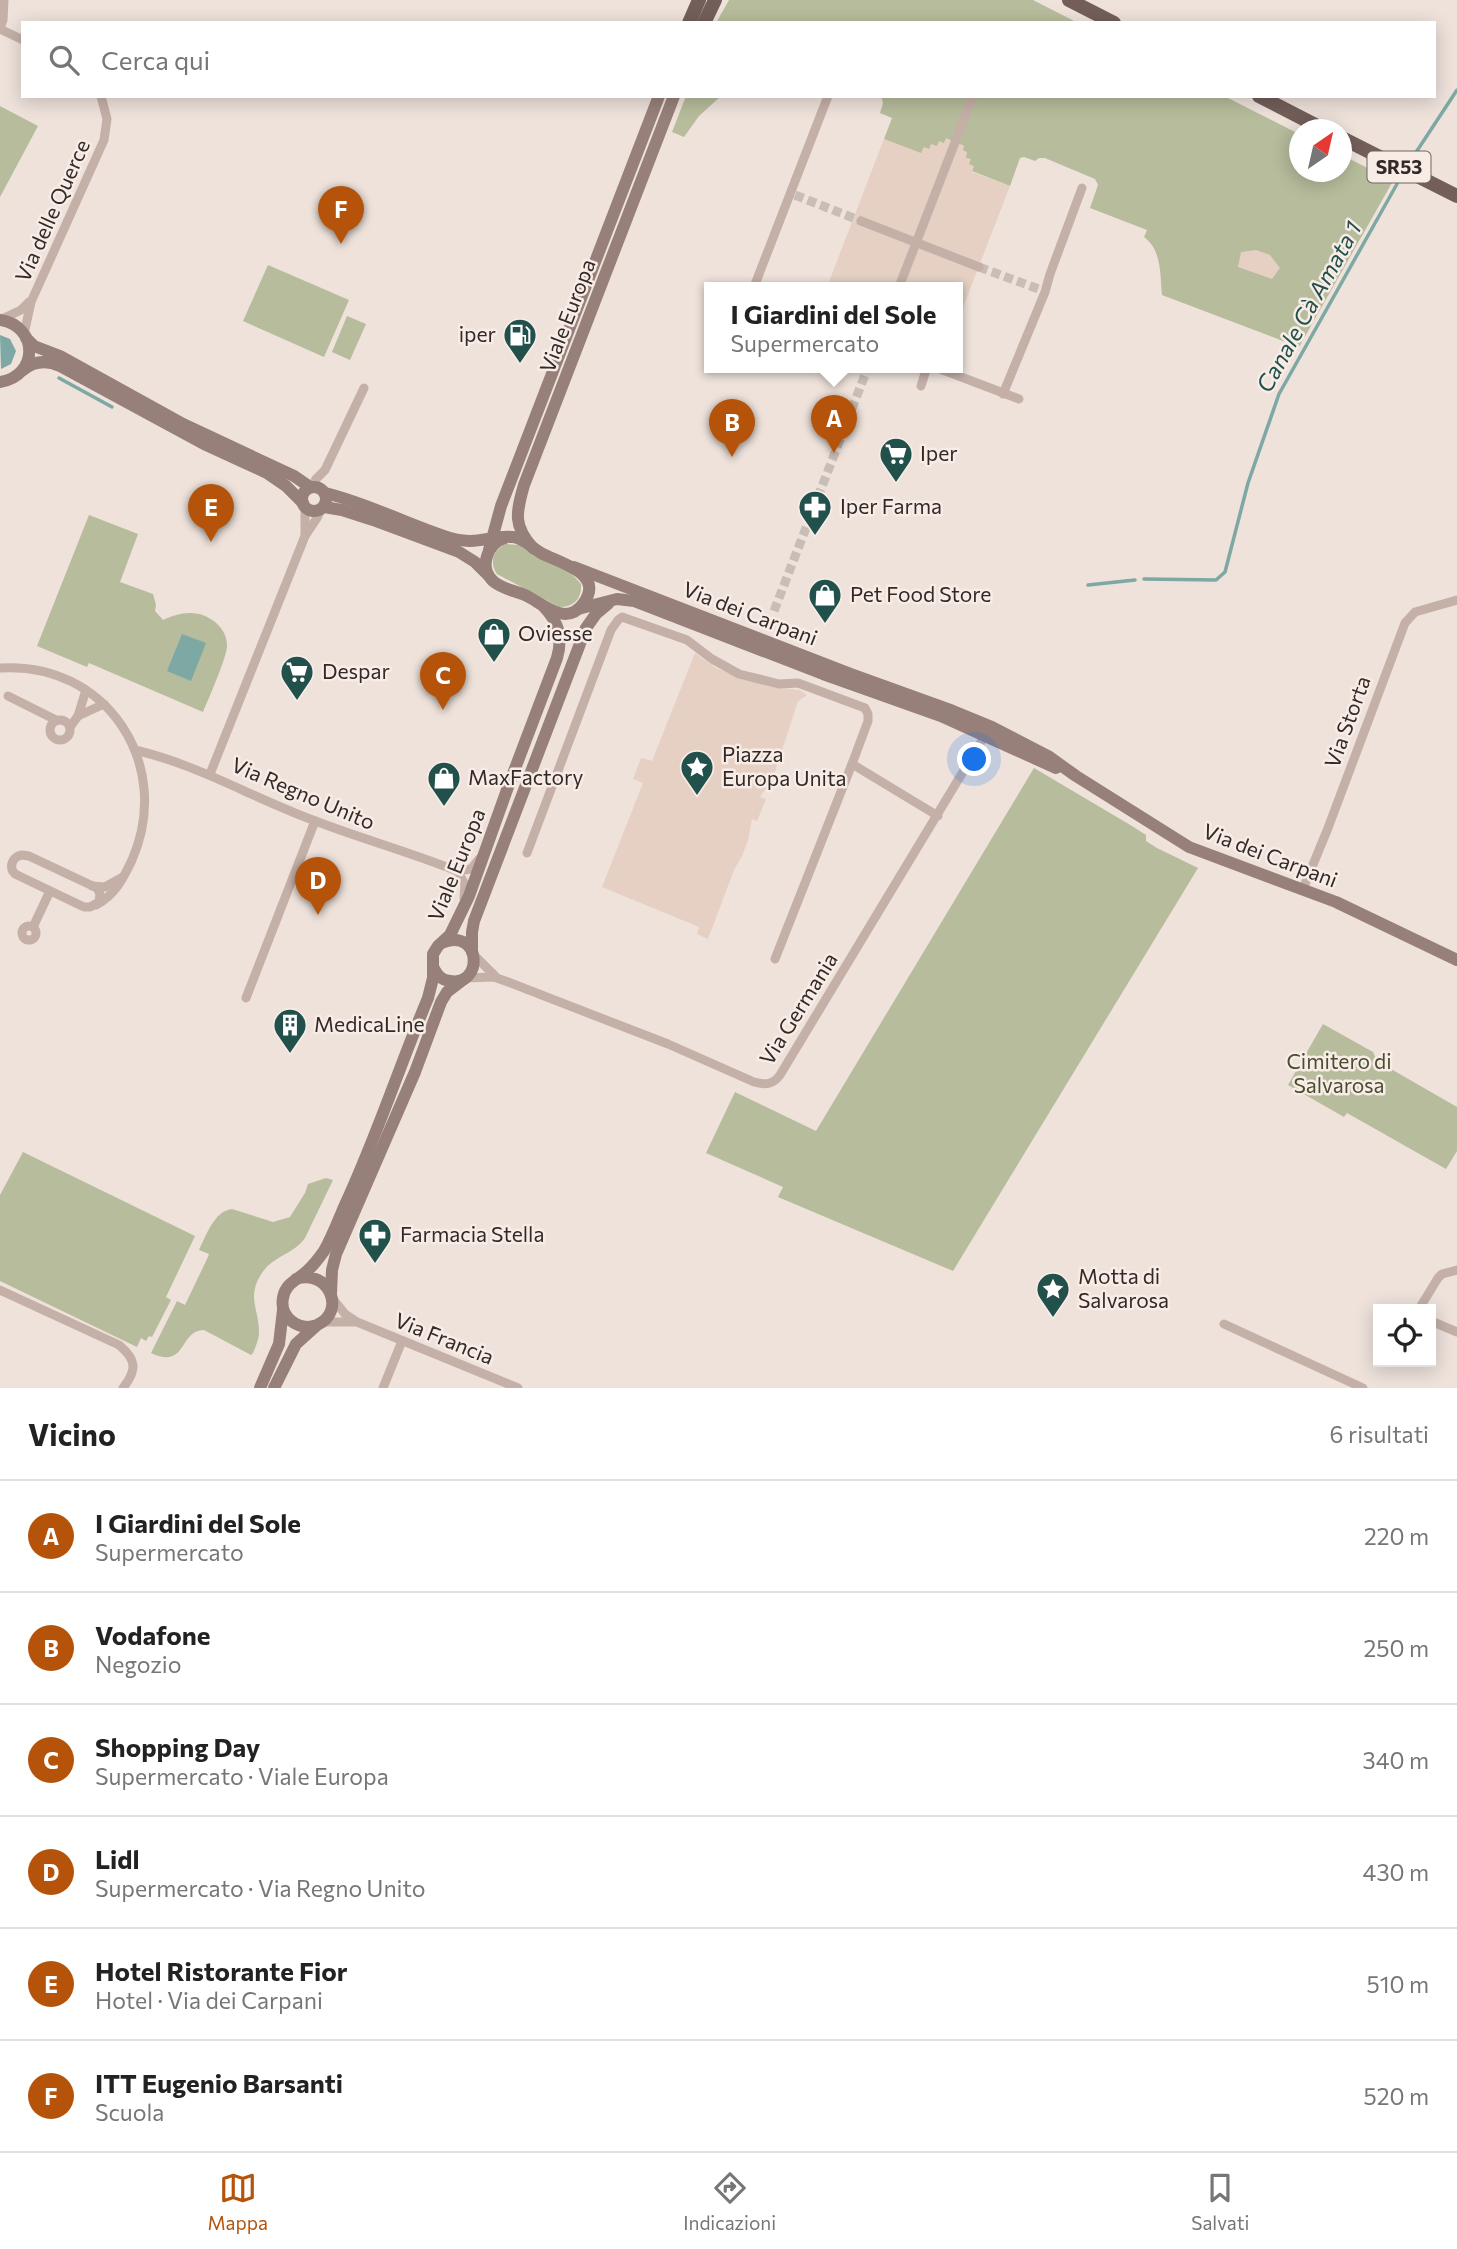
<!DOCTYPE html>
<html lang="it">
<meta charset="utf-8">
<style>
:root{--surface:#fff;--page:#f6f6f6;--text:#222;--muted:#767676;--line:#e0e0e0;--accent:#b45309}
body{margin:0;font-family:Commissioner,sans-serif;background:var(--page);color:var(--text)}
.controls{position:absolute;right:21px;bottom:21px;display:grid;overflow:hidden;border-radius:0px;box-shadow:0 4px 18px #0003}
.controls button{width:63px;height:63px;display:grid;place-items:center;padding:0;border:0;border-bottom:2px solid var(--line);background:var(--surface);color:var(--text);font:35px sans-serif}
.compass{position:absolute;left:1289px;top:119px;width:63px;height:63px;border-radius:50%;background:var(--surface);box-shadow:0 4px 18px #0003;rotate:34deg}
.you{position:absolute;left:975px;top:760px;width:24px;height:24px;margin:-18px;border:5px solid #fff;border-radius:50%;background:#1a73e8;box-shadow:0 0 0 10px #1a73e833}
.badge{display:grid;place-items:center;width:46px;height:46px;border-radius:50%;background:var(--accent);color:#fff;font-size:23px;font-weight:700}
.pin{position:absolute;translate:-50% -58px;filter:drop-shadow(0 2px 4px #0008)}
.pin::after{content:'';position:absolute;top:37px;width:24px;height:21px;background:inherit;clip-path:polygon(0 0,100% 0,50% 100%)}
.popup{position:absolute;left:704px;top:282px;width:259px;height:91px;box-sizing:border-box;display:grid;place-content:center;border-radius:0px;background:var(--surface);filter:drop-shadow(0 2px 5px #0005);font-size:23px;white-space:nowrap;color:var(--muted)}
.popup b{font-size:26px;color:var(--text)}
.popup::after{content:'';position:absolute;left:50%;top:100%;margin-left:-14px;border:14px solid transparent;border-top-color:var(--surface)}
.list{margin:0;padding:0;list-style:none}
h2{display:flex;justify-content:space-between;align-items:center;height:91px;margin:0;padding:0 28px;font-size:30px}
h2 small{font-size:23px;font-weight:400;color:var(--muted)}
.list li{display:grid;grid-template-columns:46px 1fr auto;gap:21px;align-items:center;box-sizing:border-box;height:112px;padding:0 28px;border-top:2px solid var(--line)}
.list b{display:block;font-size:26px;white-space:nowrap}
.list p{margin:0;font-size:23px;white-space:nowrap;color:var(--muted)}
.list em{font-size:23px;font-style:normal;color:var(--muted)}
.icon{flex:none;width:38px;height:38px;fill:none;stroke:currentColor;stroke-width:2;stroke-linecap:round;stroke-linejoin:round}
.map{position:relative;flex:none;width:1457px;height:1388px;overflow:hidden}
.search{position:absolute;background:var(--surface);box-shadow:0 4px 18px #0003;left:21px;right:21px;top:21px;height:77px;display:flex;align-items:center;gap:18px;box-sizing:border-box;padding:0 24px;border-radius:0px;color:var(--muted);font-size:26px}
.sheet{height:763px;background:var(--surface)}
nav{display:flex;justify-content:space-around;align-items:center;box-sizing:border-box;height:98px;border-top:2px solid var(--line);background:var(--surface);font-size:19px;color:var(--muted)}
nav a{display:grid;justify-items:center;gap:4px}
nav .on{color:var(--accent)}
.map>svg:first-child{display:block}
</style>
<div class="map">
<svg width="1457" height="1388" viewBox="0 0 1457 1388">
<rect width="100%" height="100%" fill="#eee2db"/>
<g fill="#b7bc9c">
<path d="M 729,0 L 1033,0 L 1078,23 L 716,23 Z"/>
<path d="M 686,96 L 721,96 L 699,116 L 684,137 L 672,132 Z"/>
<path d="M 881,96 L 1224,96 L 1299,134 L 1300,172 L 1342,172 L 1342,155 L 1393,181 L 1299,347 L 1162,295 C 1160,275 1162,250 1144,237 L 1147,230 L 1090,208 L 1098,185 L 1095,179 L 1045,158 L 1039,158 L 1035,161 L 1024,157 L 1020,158 L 1010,186 L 972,171 L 962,150 L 964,146 L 947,139 L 944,143 L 921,154 L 884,139 L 892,118 L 880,113 L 883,103 Z"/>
<path d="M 0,106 L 38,126 L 0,197 Z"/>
<path d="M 268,265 L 349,300 L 324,357 L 243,321 Z"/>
<path d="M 347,316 L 366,324 L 350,360 L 332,352 Z"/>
<path d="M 89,515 L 138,534 L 120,582 L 153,594 L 156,605 L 155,611 L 163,620 C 176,614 191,610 205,616 C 217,621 227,632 227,645 C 228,655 208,700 203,712 L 89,663 L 87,667 L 37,646 Z"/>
<path d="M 506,544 L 519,545 L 542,560 L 570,572 L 581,584 C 582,599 574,607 559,607 L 497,574 C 489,562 493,550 506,544 Z"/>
<path d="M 1034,768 L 1132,826 L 1146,835 L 1146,841 L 1157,848 L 1198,868 L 953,1271 L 778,1197 L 783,1187 L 706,1153 L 735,1092 L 816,1131 Z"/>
<path d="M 1323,1024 L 1373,1052 L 1377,1061 L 1457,1107 L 1457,1151 L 1446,1169 L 1347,1113 L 1344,1117 L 1288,1085 Z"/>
<path d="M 23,1152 L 195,1236 L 166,1297 L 171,1300 L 152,1337 L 149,1336 L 146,1341 L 141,1338 L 137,1347 L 0,1281 L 0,1195 Z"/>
<path d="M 326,1178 L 333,1180 L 305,1238 C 294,1254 273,1256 262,1273 C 246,1297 259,1308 259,1332 C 259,1339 256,1346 253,1353 L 251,1355 L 204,1330 C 179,1330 187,1370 151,1353 L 177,1301 L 185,1305 L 207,1259 L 209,1254 L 199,1250 C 206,1236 214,1211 232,1209 L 273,1222 L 290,1217 L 305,1193 L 308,1184 Z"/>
</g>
<g fill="#e5d0c3">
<path d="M 946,138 L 964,146 L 963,150 L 967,152 L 966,158 L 971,159 L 969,164 L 974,166 L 972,172 L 1010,186 L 958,320 L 958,287 L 827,287 L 884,139 L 921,153 L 924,147 L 929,149 L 931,144 L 937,146 L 939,141 L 944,143 Z"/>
<path d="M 1256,250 L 1270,255 L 1280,268 L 1272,279 L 1238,267 L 1241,252 Z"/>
<path d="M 695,653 L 716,668 L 738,677 L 767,686 L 799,690 L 807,695 L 798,701 L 773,778 L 760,797 L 766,799 L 757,821 L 752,819 L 748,840 L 742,856 L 734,870 L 708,939 L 697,934 L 699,927 L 602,887 L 643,783 L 633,779 L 641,758 L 652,761 Z"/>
</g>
<g fill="#7da8a3">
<path d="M 0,335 L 10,339 L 16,351 L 11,364 L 1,369 Z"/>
<path d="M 182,634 L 206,643 L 191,681 L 167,671 Z"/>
</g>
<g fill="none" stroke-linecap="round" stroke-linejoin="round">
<g stroke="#7da8a3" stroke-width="3.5">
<path d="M 1409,163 L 1457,90"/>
<path d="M 59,378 L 112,407"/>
<path d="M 1144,579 L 1216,580 L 1225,572 L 1248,483 L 1279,394 L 1397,184"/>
<path d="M 1088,585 L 1135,580"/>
</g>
<g stroke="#c9bdb7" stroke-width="9" stroke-dasharray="9 4.5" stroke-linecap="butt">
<path d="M 795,195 L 861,221"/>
<path d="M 979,267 L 1044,291"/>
<path d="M 774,611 L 868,367"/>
</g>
<g stroke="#c5b0a8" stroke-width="9">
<path d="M 0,28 L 3,20 L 4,0"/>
<path d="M 0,29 L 23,40"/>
<path d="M 861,221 L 979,267"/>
<path d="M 754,287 L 828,96"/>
<path d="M 899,287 L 973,96"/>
<path d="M 0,320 L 21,310 L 29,302"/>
<path d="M 24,334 L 31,302 L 104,140 L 107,119 L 101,96"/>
<path d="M 935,367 L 1019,399"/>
<path d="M 921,386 L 927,367"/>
<path d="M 1003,394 L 1045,292 L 1050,274 L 1082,188"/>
<path d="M 312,487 L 316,479 L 325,470 L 364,388"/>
<path d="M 305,536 L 305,507"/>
<path d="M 0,668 C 106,661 174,764 132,860 C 123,879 115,895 96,905"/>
<path d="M 8,696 L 56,720"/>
<path d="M 78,716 L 104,704"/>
<circle cx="60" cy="730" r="10"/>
<path d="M 70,727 L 78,716 L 86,690"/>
<path d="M 135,750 C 195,764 248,795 305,817 C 355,837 407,851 457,871 L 471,869 L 479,859"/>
<path d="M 210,774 L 305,536 L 317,518 L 321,510"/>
<path d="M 527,853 L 611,630 L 618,620 L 622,617 L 687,640 L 712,659 L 739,674 L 779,684 L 798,683 L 865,708 L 868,714 L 868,721 L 852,764"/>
<path d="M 22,855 L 29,856 L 97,888 L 100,894 L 99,902 L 90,907 L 84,907 L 15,874 L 12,870 C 10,862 15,856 22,855 Z"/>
<path d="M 457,871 L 465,884 L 464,898"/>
<path d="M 92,886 L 105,887 L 121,878"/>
<path d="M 1303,889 L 1328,828 L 1405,623 L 1415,612 L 1457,600"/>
<circle cx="29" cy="933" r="7"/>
<path d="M 33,927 L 50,891"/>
<path d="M 473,954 L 495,976"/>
<path d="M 775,959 L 852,764 L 938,816"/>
<path d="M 465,978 L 494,977 L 508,982 L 668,1044 L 754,1082 C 765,1085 773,1085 780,1075 L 987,732"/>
<path d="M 246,998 L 315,821"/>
<path d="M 0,1290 L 119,1345 C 137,1360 137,1370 123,1388"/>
<path d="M 333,1299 L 345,1314 L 357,1322 L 518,1388"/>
<path d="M 1419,1309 L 1438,1278 L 1442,1274 L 1457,1270"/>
<path d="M 1431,1321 L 1457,1332"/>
<path d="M 321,1322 L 354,1322"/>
<path d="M 1224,1324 L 1363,1388"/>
<path d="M 383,1388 L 402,1341"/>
</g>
<g stroke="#98807a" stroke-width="12">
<path d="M 0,320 C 39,326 39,376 0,382"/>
<path d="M 26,338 L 34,346 L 60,356 L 183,424 L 294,476 L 310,487"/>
<path d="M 23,370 C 34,361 47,360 60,366 L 204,444 L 267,473 L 286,486 L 303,503"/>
<circle cx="314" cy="499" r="12"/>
<path d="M 325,493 C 368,503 408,525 450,538 C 476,546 490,535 513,537 C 524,538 532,548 541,553 C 559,563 606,573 583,604 C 566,627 543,604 527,596 C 516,591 502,589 493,581 C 478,567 488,543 505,538"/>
<path d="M 324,507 L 342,510 L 373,520 L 459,552 L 475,562 L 488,575"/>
<path d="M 533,548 C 513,526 516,513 524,485 L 674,96"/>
<path d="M 489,550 L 501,506 L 659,96"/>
<path d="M 574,567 L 851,674 L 953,711 L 992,727 L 1048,756 L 1076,776 L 1189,847 L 1336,902 L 1457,960"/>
<path d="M 578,609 L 617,599 L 634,601 L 823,674 L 941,716 L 1056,768"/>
<path d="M 472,952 L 472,932 L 474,921 L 586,628 L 596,614 L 608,604"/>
<path d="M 433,967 C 437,975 441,980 450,981 C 483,987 482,929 444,942"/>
<path d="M 296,1279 C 329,1268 347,1312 317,1325 C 299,1332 279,1317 283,1298 C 285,1283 298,1280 307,1271 C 314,1265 319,1258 324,1251 C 332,1237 338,1221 344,1207 C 376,1139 399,1067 428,998 L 433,978 L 433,954 L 438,946 L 450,935 L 469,896 L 508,787 L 557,658 C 563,637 559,623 544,607"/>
<path d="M 331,1293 L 332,1270 L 336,1254 L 415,1072 L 441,1002 L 447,992 L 464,979"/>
<path d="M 260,1388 L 279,1344 L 283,1310"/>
<path d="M 274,1388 L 296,1344 L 316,1326"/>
</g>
<g stroke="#735e5a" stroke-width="14">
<path d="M 1069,0 L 1114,23"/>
<path d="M 689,23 L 699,0"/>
<path d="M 704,23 L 715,0"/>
<path d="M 1259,96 L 1325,130"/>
<path d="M 1342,138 L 1457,196"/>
</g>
</g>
<defs>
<symbol id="fuel-pin" viewBox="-11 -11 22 30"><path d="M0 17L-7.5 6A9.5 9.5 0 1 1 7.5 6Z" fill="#22504b" stroke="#f7ece6"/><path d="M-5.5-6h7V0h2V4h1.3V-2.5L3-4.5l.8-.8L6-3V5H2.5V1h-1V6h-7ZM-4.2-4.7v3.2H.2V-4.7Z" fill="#fff"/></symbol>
<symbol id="supermarket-pin" viewBox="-11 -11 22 30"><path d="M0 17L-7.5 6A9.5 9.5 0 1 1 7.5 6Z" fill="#22504b" stroke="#f7ece6"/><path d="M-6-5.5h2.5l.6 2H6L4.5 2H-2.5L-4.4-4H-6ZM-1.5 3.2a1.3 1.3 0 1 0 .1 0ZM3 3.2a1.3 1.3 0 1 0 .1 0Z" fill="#fff"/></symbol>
<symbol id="pharmacy-pin" viewBox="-11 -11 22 30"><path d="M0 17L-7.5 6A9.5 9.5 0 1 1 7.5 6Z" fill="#22504b" stroke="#f7ece6"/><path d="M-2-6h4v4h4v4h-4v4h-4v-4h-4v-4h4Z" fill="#fff"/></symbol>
<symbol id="shop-pin" viewBox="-11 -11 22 30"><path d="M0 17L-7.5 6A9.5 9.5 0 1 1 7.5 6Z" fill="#22504b" stroke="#f7ece6"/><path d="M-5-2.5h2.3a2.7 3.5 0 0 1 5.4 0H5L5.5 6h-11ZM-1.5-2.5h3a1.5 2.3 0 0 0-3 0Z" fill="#fff"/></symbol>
<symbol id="sight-pin" viewBox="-11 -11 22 30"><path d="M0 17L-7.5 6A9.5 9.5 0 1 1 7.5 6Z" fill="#22504b" stroke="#f7ece6"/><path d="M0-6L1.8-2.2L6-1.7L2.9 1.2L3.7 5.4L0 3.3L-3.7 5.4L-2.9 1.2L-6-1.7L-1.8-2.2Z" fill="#fff"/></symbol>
<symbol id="building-pin" viewBox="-11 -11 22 30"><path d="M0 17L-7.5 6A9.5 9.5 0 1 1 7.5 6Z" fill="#22504b" stroke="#f7ece6"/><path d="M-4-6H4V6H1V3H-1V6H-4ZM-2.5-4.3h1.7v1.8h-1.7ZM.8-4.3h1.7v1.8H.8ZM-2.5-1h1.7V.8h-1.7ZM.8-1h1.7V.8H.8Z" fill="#fff"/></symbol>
</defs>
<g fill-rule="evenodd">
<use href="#fuel-pin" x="501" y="316" width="38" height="52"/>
<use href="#supermarket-pin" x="877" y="435" width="38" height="52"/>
<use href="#pharmacy-pin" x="796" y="488" width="38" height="52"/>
<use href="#shop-pin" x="806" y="576" width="38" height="52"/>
<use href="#shop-pin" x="475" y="615" width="38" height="52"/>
<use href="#supermarket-pin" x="278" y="653" width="38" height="52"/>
<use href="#sight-pin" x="678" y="748" width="38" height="52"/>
<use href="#shop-pin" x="425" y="759" width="38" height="52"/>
<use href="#building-pin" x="271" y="1006" width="38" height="52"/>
<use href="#pharmacy-pin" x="356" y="1216" width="38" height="52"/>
<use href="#sight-pin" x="1034" y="1270" width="38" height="52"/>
</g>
<g text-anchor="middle" stroke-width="5" stroke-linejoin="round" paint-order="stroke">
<rect fill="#f7ece6" stroke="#6e6460" stroke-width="2" x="1367.5" y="151.5" width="63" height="31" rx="5"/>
<g font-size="19" font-weight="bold" fill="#332927">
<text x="1399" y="174">SR53</text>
</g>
<g font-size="21" fill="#332927" stroke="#f7ece6">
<text transform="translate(53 211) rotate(-66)" y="7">Via delle Querce</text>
<text transform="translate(568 316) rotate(-69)" y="7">Viale Europa</text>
<text transform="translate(750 614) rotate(21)" y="7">Via dei Carpani</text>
<text transform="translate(1348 722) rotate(-70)" y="7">Via Storta</text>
<text transform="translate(303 794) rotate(23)" y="7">Via Regno Unito</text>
<text transform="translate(1270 856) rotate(21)" y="7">Via dei Carpani</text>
<text transform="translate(457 865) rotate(-68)" y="7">Viale Europa</text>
<text transform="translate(799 1009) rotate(-58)" y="7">Via Germania</text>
<text transform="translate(444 1339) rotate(22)" y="7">Via Francia</text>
</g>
<g font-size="21" fill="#332927" stroke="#f7ece6" text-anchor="start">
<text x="496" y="342" text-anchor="end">iper</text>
<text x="920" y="461">Iper</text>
<text x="840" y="514">Iper Farma</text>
<text x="850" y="602">Pet Food Store</text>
<text x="518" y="641">Oviesse</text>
<text x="322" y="679">Despar</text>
<text x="722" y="762">Piazza<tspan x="722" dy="24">Europa Unita</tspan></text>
<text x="468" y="785">MaxFactory</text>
<text x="314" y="1032">MedicaLine</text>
<text x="400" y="1242">Farmacia Stella</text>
<text x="1078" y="1284">Motta di<tspan x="1078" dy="24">Salvarosa</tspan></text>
</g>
<g font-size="21" fill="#484e2e" stroke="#f7ece6">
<text x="1339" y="1069">Cimitero di<tspan x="1339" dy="24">Salvarosa</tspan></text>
</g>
<g font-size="23" font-style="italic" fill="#22504b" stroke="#f7ece6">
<text transform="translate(1309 307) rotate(-61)" y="8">Canale Cà Amata 1</text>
</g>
</g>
</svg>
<div class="controls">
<button><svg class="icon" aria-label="locate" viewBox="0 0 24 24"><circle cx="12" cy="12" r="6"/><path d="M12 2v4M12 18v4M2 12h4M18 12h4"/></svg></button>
</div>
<svg class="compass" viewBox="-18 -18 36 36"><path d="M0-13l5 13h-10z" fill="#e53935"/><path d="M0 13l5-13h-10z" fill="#767676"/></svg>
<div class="you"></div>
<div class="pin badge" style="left:834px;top:453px">A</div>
<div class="popup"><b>I Giardini del Sole</b>Supermercato</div>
<div class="pin badge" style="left:732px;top:457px">B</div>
<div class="pin badge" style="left:443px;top:710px">C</div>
<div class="pin badge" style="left:318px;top:915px">D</div>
<div class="pin badge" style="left:211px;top:542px">E</div>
<div class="pin badge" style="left:341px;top:244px">F</div>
<div class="search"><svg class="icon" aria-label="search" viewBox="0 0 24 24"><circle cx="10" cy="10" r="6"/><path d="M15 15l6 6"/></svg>Cerca qui</div>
</div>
<section class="sheet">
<h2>Vicino<small>6 risultati</small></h2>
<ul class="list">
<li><span class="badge">A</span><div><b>I Giardini del Sole</b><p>Supermercato</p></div><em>220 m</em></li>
<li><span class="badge">B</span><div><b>Vodafone</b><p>Negozio</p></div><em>250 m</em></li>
<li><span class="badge">C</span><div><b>Shopping Day</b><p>Supermercato · Viale Europa</p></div><em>340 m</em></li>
<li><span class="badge">D</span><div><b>Lidl</b><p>Supermercato · Via Regno Unito</p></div><em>430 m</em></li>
<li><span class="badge">E</span><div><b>Hotel Ristorante Fior</b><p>Hotel · Via dei Carpani</p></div><em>510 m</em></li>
<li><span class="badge">F</span><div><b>ITT Eugenio Barsanti</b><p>Scuola</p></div><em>520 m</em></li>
</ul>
</section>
<nav>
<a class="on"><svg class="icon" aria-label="map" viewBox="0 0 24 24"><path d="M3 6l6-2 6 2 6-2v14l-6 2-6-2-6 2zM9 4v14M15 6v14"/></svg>Mappa</a>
<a><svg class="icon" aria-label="directions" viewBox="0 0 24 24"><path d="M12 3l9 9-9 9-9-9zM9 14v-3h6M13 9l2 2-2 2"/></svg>Indicazioni</a>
<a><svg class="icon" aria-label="saved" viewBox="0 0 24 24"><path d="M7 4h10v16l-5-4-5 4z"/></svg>Salvati</a>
</nav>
